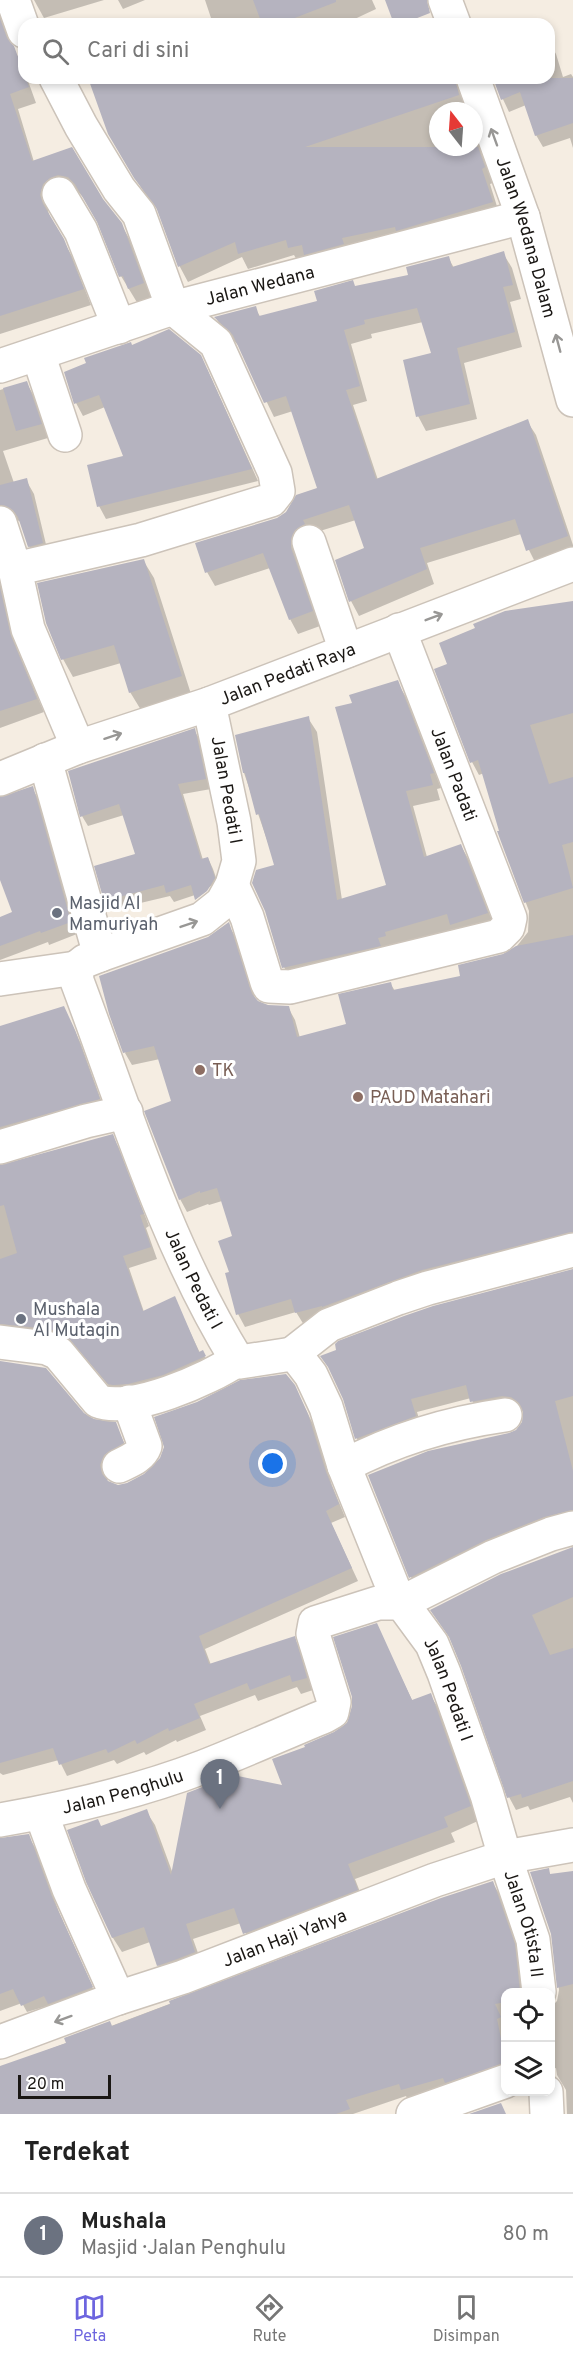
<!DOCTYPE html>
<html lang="id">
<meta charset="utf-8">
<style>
:root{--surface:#fff;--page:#f6f6f6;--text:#222;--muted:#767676;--line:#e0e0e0;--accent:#6d65df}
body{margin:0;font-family:Overpass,sans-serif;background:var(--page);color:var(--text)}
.controls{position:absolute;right:18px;bottom:18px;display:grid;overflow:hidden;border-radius:12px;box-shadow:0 3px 9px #0003}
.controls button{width:54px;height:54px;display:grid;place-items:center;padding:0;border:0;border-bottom:2px solid var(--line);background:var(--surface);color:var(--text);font:30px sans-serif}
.compass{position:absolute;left:429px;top:102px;width:54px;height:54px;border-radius:50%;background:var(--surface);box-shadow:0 3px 9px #0003;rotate:343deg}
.scale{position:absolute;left:18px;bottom:15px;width:93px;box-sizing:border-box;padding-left:6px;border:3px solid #1a1714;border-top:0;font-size:16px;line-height:21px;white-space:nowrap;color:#1a1714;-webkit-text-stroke:4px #fff;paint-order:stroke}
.you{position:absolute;left:273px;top:1464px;width:21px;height:21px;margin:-15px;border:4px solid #fff;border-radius:50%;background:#1a73e8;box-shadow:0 0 0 9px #1a73e833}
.badge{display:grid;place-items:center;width:39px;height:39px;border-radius:50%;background:var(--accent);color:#fff;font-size:20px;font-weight:700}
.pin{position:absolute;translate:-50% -50px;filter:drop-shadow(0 2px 3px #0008)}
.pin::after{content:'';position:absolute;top:32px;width:21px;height:18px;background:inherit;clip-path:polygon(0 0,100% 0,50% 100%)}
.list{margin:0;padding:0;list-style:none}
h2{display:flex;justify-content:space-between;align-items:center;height:78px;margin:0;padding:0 24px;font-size:26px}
h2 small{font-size:20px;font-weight:400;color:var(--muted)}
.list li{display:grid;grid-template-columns:39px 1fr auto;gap:18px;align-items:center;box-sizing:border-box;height:84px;padding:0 24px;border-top:2px solid var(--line)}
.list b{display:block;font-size:22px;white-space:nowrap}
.list p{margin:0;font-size:20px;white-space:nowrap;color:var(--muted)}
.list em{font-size:20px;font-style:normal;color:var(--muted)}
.icon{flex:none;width:33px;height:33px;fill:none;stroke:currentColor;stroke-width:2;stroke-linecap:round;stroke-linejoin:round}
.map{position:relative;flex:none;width:573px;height:2114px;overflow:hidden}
.search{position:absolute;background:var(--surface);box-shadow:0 3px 9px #0003;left:18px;right:18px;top:18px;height:66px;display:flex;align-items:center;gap:15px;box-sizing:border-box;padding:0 21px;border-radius:18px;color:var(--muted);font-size:22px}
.sheet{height:162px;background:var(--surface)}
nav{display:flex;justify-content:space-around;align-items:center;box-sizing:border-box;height:84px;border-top:2px solid var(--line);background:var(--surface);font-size:16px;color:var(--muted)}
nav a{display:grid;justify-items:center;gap:3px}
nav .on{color:var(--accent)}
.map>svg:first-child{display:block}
</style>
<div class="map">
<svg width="573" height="2114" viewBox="0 0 573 2114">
<rect width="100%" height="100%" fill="#f5ede2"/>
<g fill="#0003">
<path d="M 0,0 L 3,22 L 11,46 L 22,63 L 24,78 L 27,78 L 36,103 L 18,109 L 34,162 L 71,149 L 102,200 L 121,224 L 130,240 L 152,299 L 138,304 L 121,276 L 99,222 L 86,200 L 78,192 L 68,190 L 51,200 L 48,211 L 51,220 L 72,256 L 91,305 L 0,334 Z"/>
<path d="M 34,0 L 104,0 L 44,18 Z"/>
<path d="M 118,0 L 145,0 L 123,9 Z"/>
<path d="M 205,0 L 372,0 L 376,9 L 344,24 L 213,24 Z"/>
<path d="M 549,42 L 556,54 L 563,77 L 571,74 L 573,77 L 573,148 L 570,138 L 543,147 L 536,135 L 526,105 L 509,112 L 493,78 L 549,78 Z"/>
<path d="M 89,78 L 460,78 L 467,111 L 438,111 L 438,147 L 474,147 L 474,131 L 493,183 L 490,184 L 500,216 L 298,262 L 294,255 L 248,269 L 242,257 L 188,282 L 180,267 L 161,214 L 145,194 L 109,133 Z"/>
<path d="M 503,253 L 512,268 L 521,299 L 510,302 L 522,347 L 464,363 L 477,419 L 426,431 L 418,416 L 433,355 L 423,322 L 371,334 L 372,338 L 351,344 L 367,401 L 353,405 L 378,480 L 527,421 L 536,435 L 573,545 L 573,551 L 536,564 L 521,534 L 427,563 L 434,584 L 359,616 L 351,601 L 337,561 L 366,549 L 356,520 L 310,534 L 298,554 L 299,564 L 320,626 L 298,634 L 290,619 L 270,568 L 215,586 L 207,572 L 319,489 L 293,411 L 274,417 L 240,347 L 224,331 L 216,318 L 255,308 L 261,318 L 319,302 L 356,287 L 410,276 L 448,257 L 454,268 Z"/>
<path d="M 132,347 L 207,369 L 258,481 L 106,519 L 99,506 L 125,457 L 105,407 L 83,416 L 76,403 Z"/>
<path d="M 26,382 L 34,396 L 48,438 L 3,451 L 14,483 L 26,480 L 34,494 L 49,557 L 37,560 L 29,546 L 21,522 L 13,518 L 0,520 L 0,390 Z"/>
<path d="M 143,560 L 154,578 L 191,694 L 141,710 L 130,692 L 121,663 L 73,677 L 63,659 Z"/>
<path d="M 0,577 L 17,648 L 44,712 L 0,728 Z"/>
<path d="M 573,602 L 573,1245 L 304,1325 L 296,1312 L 245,1327 L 238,1314 L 231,1273 L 233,1237 L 222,1201 L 209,1205 L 208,1204 L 187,1212 L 180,1199 L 173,1102 L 160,1059 L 132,1065 L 125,1053 L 209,938 L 228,924 L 235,936 L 256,1001 L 267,1006 L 288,1007 L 295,1020 L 300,1038 L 348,1025 L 390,983 L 395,991 L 462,977 L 513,951 L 528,932 L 529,911 L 499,832 L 500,832 L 484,773 L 479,775 L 472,762 Z"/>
<path d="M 397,682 L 406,697 L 441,788 L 437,789 L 440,800 L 413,806 L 427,857 L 461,846 L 469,860 L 497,933 L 460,943 L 453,930 L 392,947 L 292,982 L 284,967 L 276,866 L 244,773 L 308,718 L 317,732 L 342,900 L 388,886 L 354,704 Z"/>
<path d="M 194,730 L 200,740 L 211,789 L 183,794 L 203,860 L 208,858 L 213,869 L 220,889 L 202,910 L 197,901 L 214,887 L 212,885 L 196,899 L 195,895 L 174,902 L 170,896 L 111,910 L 106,900 L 137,855 L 124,815 L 88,826 L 82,816 Z"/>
<path d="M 32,788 L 39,800 L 77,934 L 49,945 L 48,942 L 0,960 L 0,918 L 14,913 L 0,878 L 0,805 Z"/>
<path d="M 70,1020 L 81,1044 L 105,1111 L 0,1142 L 0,1027 Z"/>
<path d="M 112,1136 L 119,1148 L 149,1226 L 146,1228 L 157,1259 L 129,1268 L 144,1312 L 174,1298 L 200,1353 L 202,1352 L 209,1364 L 117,1396 L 81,1353 L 58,1341 L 0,1337 L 0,1167 Z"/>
<path d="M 573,1271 L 573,1525 L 418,1590 L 411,1577 L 370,1476 L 517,1431 L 524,1423 L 525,1413 L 520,1410 L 479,1414 L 471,1398 L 417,1412 L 422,1429 L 364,1451 L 357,1439 L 344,1398 Z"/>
<path d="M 0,1362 L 94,1421 L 115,1424 L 130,1455 L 110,1467 L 107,1482 L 117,1486 L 128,1484 L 294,1386 L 315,1428 L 332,1485 L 345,1517 L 331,1523 L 358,1581 L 205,1649 L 211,1665 L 294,1638 L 301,1650 L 313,1690 L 301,1694 L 297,1687 L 258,1701 L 255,1695 L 200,1716 L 206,1730 L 177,1742 L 176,1740 L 146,1755 L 144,1752 L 117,1764 L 114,1760 L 67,1776 L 59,1760 L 3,1775 L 0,1773 Z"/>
<path d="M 573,1549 L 573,1803 L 570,1797 L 530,1810 L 528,1806 L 516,1810 L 509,1797 L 463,1665 Z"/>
<path d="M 376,1625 L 413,1702 L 430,1695 L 439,1709 L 478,1821 L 451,1833 L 455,1842 L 355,1879 L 365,1905 L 253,1948 L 241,1923 L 193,1939 L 203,1967 L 166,1980 L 158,1965 L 150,1942 L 122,1952 L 113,1938 L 102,1827 L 146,1811 L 155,1825 L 173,1874 L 284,1788 L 307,1748 L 342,1729 L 352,1716 Z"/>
<path d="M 28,1836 L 36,1849 L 59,1912 L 99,2002 L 68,2000 L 27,2012 L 22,2003 L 0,2011 L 0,1840 Z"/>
<path d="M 548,1870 L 551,1876 L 573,1872 L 573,2114 L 567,2114 L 566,2090 L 557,2075 L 556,2068 L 550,2070 L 550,2008 L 557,2001 L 559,1990 Z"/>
<path d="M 492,1882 L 500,1895 L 521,1958 L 525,1992 L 506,1992 L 506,2076 L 409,2102 L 406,2096 L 353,2114 L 0,2114 L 0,2068 Z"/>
</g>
<g fill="#b5b3bf">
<path d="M 253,0 L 336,0 L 336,2 L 279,24 L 262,24 Z"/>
<path d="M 385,0 L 427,0 L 430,13 L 402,24 L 394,24 Z"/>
<path d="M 0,19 L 7,38 L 14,46 L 29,87 L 10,94 L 32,161 L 72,147 L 103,199 L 122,223 L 144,283 L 128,289 L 123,276 L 119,277 L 97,222 L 75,184 L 68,177 L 58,175 L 50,178 L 43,184 L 40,195 L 43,204 L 64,239 L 84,289 L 0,316 Z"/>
<path d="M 88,78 L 455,78 L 459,95 L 305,147 L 478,147 L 485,167 L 482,169 L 493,202 L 396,231 L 395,227 L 342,238 L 344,244 L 304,255 L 302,245 L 288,248 L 286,240 L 238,254 L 235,242 L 178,267 L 156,207 L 134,178 L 108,134 Z"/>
<path d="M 493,78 L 573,78 L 573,123 L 535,136 L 520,92 L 501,100 Z"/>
<path d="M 504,251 L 513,285 L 503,287 L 515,332 L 457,348 L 470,404 L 416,417 L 403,360 L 431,353 L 417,308 L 364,320 L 365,324 L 344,330 L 360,386 L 346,390 L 376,479 L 528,419 L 568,536 L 526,551 L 515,519 L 420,548 L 427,569 L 349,602 L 335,560 L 364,548 L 349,505 L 303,520 L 305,524 L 295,530 L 291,539 L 291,548 L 313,611 L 289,620 L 263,553 L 205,573 L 195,543 L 277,518 L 286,512 L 296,495 L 317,488 L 286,396 L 264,403 L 233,335 L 214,317 L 256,306 L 259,316 L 317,301 L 314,291 L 353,280 L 355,286 L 408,275 L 406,267 L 449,256 L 452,267 Z"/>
<path d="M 169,329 L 201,355 L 252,469 L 97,507 L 87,465 L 123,456 L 99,395 L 74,404 L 64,372 L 86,363 L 84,358 L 131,342 L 132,345 Z"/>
<path d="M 27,381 L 42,424 L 16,431 L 3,388 Z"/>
<path d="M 27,478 L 43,543 L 28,547 L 18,517 L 13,510 L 0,505 L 0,485 Z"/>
<path d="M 144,559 L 182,676 L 129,693 L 114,645 L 61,660 L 46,623 L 37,583 Z"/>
<path d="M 0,588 L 11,636 L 37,699 L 0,711 Z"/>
<path d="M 573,601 L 573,713 L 530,725 L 549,784 L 573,777 L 573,842 L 562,845 L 573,888 L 524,903 L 497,831 L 499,831 L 478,760 L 470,763 L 434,669 L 447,664 L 439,643 L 475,628 L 473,624 L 505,611 Z"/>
<path d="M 398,680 L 434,773 L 430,774 L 433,785 L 406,791 L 424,857 L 461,844 L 488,913 L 450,925 L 447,914 L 385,932 L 386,936 L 378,938 L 381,946 L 282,968 L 265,911 L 252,883 L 256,870 L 274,865 L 259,814 L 256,815 L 245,773 L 243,773 L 235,735 L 309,716 L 337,900 L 386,885 L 335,707 L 352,703 L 349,695 Z"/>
<path d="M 195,728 L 206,779 L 178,784 L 201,859 L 208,857 L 215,878 L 207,891 L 195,900 L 191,885 L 166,893 L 164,885 L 104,901 L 94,866 L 135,854 L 119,804 L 80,817 L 68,771 Z"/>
<path d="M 33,786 L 71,922 L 41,933 L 40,931 L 0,946 L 0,917 L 12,912 L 0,880 L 0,797 Z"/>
<path d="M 229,922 L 252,994 L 258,1001 L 268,1005 L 289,1006 L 297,1037 L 346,1024 L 338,994 L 391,982 L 393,990 L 460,976 L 458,965 L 503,954 L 516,946 L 573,935 L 573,1232 L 422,1270 L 322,1307 L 322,1306 L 295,1313 L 291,1299 L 236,1315 L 225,1273 L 229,1272 L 218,1241 L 232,1236 L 217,1188 L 200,1193 L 200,1191 L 179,1200 L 144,1111 L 171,1101 L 154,1046 L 123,1053 L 109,1014 L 99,976 L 208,937 Z"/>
<path d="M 64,1006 L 75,1030 L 100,1099 L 0,1127 L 0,1026 Z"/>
<path d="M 113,1134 L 144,1214 L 140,1215 L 151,1247 L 123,1256 L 143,1311 L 175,1296 L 199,1352 L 203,1350 L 206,1356 L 163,1375 L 128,1384 L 113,1385 L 108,1384 L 66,1336 L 50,1329 L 0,1324 L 0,1259 L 17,1253 L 4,1205 L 0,1206 L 0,1165 Z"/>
<path d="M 573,1269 L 573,1396 L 555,1401 L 573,1471 L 573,1510 L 544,1517 L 486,1540 L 409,1578 L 368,1475 L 428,1451 L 509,1433 L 516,1430 L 522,1422 L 523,1411 L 519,1403 L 511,1397 L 502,1396 L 470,1402 L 466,1385 L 411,1399 L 416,1416 L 355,1439 L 343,1399 L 328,1367 L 320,1356 L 336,1350 L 335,1344 L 338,1341 L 404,1316 L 433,1306 Z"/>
<path d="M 0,1361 L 46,1368 L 84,1413 L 94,1419 L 116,1422 L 124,1443 L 104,1455 L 100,1465 L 102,1474 L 108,1481 L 118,1485 L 127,1483 L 144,1474 L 160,1458 L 164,1447 L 154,1417 L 197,1402 L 240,1380 L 286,1374 L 295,1385 L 308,1414 L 326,1472 L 339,1504 L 326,1511 L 352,1568 L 199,1636 L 209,1664 L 295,1636 L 307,1678 L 292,1682 L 290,1675 L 250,1690 L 247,1683 L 194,1704 L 200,1718 L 169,1731 L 168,1728 L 137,1744 L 135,1740 L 108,1753 L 106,1749 L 59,1765 L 53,1748 L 0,1763 Z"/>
<path d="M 573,1547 L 573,1597 L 532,1615 L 550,1655 L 573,1648 L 573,1781 L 522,1798 L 521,1794 L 507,1798 L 461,1666 L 449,1637 L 430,1610 L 501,1574 Z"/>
<path d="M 377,1623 L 412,1700 L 431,1693 L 471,1806 L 444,1817 L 448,1827 L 348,1864 L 358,1890 L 243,1934 L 234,1908 L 186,1924 L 195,1952 L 177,1959 L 157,1966 L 144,1927 L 112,1938 L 86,1882 L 67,1830 L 98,1819 L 101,1826 L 147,1809 L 171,1875 L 187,1793 L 233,1775 L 282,1785 L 272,1759 L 305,1747 L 304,1745 L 334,1732 L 347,1723 L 352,1706 L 352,1697 L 333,1637 Z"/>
<path d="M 29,1834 L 52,1897 L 93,1987 L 48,2004 L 44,1996 L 21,2006 L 13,1989 L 0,1994 L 0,1838 Z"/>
<path d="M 549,1868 L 550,1874 L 573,1871 L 573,1984 L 557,1988 L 551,1934 L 530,1872 Z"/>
<path d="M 493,1881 L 515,1944 L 520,1992 L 506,1992 L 506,2002 L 495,2004 L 501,2017 L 497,2019 L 506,2063 L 445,2083 L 443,2078 L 401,2090 L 399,2084 L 346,2100 L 350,2109 L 336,2114 L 0,2114 L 0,2066 L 66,2043 L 64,2038 L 110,2021 L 112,2026 L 170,2004 L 169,2001 L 441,1898 Z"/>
<path d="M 501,2103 L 506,2114 L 469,2114 Z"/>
</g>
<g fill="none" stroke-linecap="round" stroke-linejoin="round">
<defs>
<g id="minor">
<path d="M 13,0 L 24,31"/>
<path d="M 445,0 L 454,24"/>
<path d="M 56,78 L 81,126 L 119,189 L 139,214 L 173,308 L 216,343 L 275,473 L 278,491 L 271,500 L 141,540 L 15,569 L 28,629 L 78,747"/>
<path id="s1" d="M 473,78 L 523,217 L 573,400"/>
<path d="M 59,194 L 81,231 L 119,327"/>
<path d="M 38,354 L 65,435"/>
<path id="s2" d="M 0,366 L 173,308 L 523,217"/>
<path d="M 0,523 L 15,569"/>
<path d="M 309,542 L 346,651"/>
<path d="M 45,760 L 100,955"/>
<path id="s3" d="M 0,779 L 78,747 L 209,704 L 573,564"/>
<path d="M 232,885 L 247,917 L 267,982 L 269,986 L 290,987 L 499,936 L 508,927 L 510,918 L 399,630"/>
<path id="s4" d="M 76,968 L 77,981 C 125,1109 165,1243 237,1360 L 240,1362 L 292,1354 L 298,1358 L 311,1375 L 326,1407 L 344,1466 L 396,1595 L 432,1644 L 444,1673 L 487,1795 L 505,1857 L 533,1940 L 539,1992"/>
<path d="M 76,968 L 85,961 L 100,955 L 202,919 L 222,903 L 232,885 L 239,861 L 234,822 L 209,704"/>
<path d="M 0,979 L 76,968"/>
<path d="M 0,1147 L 86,1121 L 126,1112"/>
<path d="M 0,1342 L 47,1348 L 58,1353 L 98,1401 C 130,1414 209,1379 237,1360"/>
<path d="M 292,1354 L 329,1325 L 398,1298 L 428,1288 L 573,1250"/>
<path d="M 119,1466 C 129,1461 141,1457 145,1446 L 129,1402"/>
<path d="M 344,1466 C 395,1439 449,1423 505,1415"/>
<path d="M 41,1813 L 69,1889 L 118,1998"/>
<path id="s5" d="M 0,1820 C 69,1808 138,1792 203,1767 C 244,1751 284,1733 325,1716 L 332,1712 L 334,1702 L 313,1634 L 315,1623 L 378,1603 L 401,1603 L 493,1557 L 551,1534 L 573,1528"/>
<path id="s6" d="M 0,2042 L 118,1998 L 183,1977 L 435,1880 L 505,1857 L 573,1845"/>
<path d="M 546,2092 L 547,2114"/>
<path d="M 413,2114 L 506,2081"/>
</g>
</defs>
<use href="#minor" stroke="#ccc3b9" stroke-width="36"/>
<use href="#minor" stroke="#fff" stroke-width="33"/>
</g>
<defs><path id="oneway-shaft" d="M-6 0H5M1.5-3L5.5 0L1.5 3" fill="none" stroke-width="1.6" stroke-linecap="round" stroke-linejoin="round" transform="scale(1.5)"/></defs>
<g stroke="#989795">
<use href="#oneway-shaft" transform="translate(494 137) rotate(-110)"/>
<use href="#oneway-shaft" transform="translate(558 343) rotate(-105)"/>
<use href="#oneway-shaft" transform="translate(434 617) rotate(-21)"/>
<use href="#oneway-shaft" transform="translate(113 736) rotate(-18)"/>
<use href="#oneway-shaft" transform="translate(189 924) rotate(-19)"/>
<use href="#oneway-shaft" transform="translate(63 2019) rotate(160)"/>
</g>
<g fill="#6b7280" stroke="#fff" stroke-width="2">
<circle cx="57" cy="913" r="6"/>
<circle cx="21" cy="1319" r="6"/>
</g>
<g fill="#8d6e63" stroke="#fff" stroke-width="2">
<circle cx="200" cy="1070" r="6"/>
<circle cx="358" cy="1097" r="6"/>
</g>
<g text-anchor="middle" stroke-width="6" stroke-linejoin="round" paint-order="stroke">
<g font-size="18" fill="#1a1714" stroke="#fff">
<text dy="6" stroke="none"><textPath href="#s1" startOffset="168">Jalan Wedana Dalam</textPath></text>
<text dy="6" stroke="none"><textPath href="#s2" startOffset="272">Jalan Wedana</textPath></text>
<text dy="6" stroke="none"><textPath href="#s3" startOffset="306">Jalan Pedati Raya</textPath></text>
<text transform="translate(454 774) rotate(69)" y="6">Jalan Padati</text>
<text transform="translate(227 790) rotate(80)" y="6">Jalan Pedati I</text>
<text dy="6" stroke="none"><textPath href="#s4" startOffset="333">Jalan Pedati I</textPath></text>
<text dy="6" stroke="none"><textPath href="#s4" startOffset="855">Jalan Pedati I</textPath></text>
<text dy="6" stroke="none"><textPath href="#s5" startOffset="126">Jalan Penghulu</textPath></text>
<text dy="6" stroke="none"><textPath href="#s4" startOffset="1102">Jalan Otista II</textPath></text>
<text dy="6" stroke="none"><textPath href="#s6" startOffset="303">Jalan Haji Yahya</textPath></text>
</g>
<g font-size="18" fill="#5b616d" stroke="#fff" text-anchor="start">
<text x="69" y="909">Masjid Al<tspan x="69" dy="21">Mamuriyah</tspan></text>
<text x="33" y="1315">Mushala<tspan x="33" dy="21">Al Mutaqin</tspan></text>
</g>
<g font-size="18" fill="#785e54" stroke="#fff" text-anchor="start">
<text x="212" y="1076">TK</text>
<text x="370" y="1103">PAUD Matahari</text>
</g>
</g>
</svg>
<div class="controls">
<button><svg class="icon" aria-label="locate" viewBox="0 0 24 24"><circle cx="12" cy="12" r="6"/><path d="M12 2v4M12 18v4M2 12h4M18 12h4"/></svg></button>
<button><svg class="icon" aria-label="layers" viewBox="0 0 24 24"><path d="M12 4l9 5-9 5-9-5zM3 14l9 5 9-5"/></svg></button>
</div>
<svg class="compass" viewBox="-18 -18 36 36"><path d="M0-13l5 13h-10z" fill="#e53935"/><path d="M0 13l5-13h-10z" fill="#767676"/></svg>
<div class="scale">20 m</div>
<div class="you"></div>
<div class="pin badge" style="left:220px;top:1809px;background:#6b7280">1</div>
<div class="search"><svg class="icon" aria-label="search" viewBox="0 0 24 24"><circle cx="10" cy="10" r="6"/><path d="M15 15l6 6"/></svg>Cari di sini</div>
</div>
<section class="sheet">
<h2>Terdekat<small></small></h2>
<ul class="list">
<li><span class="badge" style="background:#6b7280">1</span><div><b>Mushala</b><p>Masjid · Jalan Penghulu</p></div><em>80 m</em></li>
</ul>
</section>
<nav>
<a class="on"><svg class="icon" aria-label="map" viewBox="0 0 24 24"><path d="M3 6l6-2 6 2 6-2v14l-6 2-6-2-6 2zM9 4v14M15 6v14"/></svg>Peta</a>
<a><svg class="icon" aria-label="directions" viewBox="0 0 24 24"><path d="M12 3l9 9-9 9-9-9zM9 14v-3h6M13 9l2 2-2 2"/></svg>Rute</a>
<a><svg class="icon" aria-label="saved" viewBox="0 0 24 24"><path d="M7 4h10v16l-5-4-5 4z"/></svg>Disimpan</a>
</nav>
